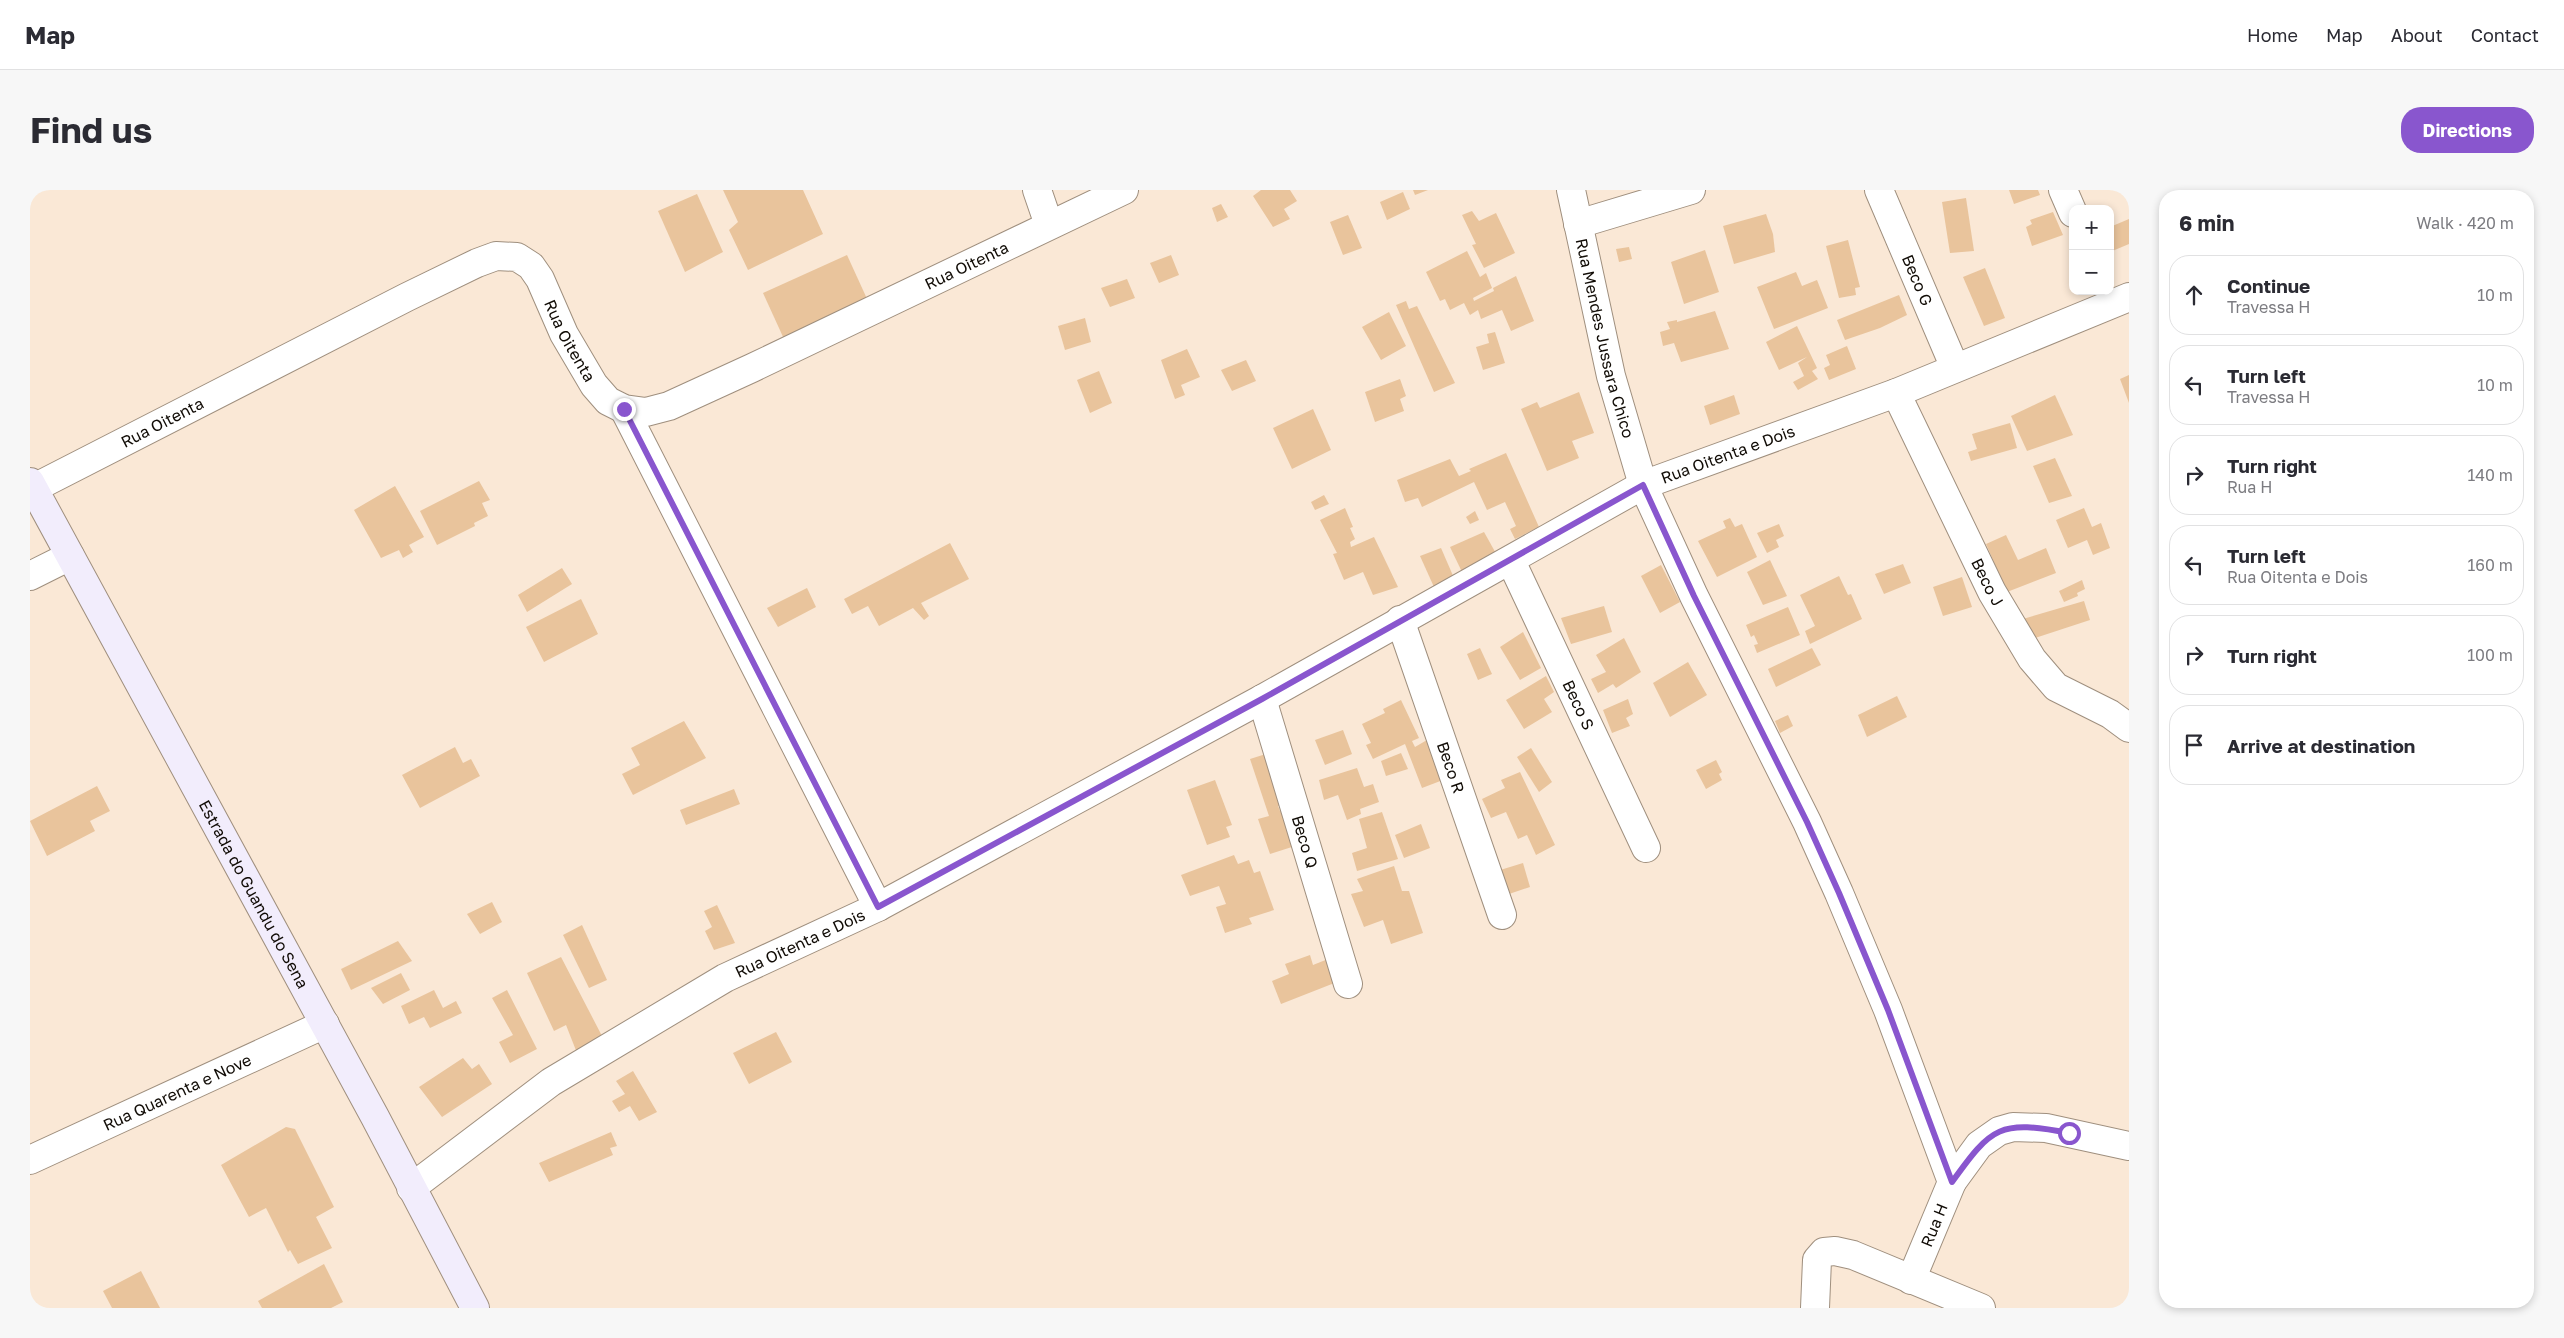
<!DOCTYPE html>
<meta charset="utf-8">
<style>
:root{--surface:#fff;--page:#f7f7f7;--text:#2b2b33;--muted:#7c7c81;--line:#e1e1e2;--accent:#8956ce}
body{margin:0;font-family:"Golos Text",sans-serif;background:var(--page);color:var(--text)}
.controls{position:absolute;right:15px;top:15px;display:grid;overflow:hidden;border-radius:10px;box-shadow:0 2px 8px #0003}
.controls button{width:45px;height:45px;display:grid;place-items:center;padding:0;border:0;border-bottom:1px solid var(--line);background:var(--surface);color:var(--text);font:25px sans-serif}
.stop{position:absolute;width:15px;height:15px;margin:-11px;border:4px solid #8956ce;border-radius:50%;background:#fff}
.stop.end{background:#8956ce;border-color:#fff;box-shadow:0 1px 5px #0008}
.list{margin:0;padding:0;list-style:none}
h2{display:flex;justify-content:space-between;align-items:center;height:65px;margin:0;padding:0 20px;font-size:21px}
h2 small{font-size:16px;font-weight:400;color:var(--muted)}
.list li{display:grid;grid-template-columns:32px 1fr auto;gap:15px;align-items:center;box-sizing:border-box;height:80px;margin:0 10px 10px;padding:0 10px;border:1px solid var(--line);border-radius:20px}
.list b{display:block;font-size:19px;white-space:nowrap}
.list p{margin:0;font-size:16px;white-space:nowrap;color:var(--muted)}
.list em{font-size:16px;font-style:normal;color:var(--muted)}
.icon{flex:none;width:28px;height:28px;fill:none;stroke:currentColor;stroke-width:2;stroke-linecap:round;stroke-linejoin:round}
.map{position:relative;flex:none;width:2099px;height:1118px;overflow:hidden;border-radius:20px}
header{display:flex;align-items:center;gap:30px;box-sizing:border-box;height:70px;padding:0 25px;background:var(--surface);border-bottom:1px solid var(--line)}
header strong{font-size:24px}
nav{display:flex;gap:28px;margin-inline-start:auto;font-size:18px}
.intro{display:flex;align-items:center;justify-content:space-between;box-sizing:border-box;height:120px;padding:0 30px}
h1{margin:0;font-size:35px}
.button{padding:12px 22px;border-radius:20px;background:var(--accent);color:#fff;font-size:18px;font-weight:700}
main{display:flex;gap:30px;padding:0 30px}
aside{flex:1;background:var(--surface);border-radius:20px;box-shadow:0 2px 8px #0003}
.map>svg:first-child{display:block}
</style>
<header>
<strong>Map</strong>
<nav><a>Home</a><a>Map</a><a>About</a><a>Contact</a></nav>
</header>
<div class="intro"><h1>Find us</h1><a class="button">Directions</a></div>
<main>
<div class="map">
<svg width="2099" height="1118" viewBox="0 0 2099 1118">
<rect width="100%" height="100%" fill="#fae8d6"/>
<g fill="#e9c49c">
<path d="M 693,0 L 773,0 L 793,44 L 718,80 L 699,40 L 708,32 Z"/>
<path d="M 1231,0 L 1260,0 L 1267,11 L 1254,19 L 1260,29 L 1243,37 L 1223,6 Z"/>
<path d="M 1383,0 L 1398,0 L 1385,5 Z"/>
<path d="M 1979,0 L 2008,0 L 2010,5 L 1984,14 Z"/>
<path d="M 1373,2 L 1380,19 L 1357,30 L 1350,12 Z"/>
<path d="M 667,4 L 693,62 L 655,82 L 628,21 Z"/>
<path d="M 1936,8 L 1944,61 L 1920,63 L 1912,12 Z"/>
<path d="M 1191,14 L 1198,27 L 1187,32 L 1182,18 Z"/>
<path d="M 1442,21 L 1449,31 L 1466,23 L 1485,63 L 1454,78 L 1442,55 L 1446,54 L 1432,25 Z"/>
<path d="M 2023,22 L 2033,45 L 2002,56 L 1996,37 L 2002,34 L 2000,30 Z"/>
<path d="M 1736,24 L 1743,44 L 1745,62 L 1704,74 L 1693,36 Z"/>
<path d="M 1318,25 L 1332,58 L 1313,65 L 1300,32 Z"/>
<path d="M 2099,29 L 2099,54 L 2080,62 L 2080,37 Z"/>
<path d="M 1818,50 L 1830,97 L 1825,98 L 1826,105 L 1809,108 L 1796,56 Z"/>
<path d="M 1599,57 L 1602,69 L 1589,72 L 1586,59 Z"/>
<path d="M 1675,60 L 1689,102 L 1654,114 L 1641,72 Z"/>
<path d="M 1437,61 L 1450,87 L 1456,83 L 1462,98 L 1443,108 L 1444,111 L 1464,101 L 1463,98 L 1486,86 L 1504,131 L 1481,141 L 1472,120 L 1451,129 L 1448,120 L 1440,125 L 1434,113 L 1420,120 L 1415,109 L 1410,111 L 1396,82 Z"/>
<path d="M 817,65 L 838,111 L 754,149 L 733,103 Z"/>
<path d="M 1141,65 L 1149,85 L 1129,93 L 1120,73 Z"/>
<path d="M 1955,78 L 1975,128 L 1954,136 L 1933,87 Z"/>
<path d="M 1766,82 L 1772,96 L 1787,90 L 1798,118 L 1744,139 L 1727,97 Z"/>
<path d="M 1097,89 L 1105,108 L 1080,117 L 1071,98 Z"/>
<path d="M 1869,105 L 1877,125 L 1850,138 L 1815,150 L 1807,130 Z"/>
<path d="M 1376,111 L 1379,119 L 1387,116 L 1425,193 L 1404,202 L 1366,115 Z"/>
<path d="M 1685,121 L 1699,159 L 1651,172 L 1644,153 L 1633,156 L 1630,142 L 1640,139 L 1637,132 L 1647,130 L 1647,132 Z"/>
<path d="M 1359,122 L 1376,156 L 1351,170 L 1332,137 Z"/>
<path d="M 1055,128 L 1061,152 L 1035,160 L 1028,136 Z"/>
<path d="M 1767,136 L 1787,178 L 1782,181 L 1788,189 L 1768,200 L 1763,192 L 1774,186 L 1768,173 L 1777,167 L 1749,180 L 1736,152 Z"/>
<path d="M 1465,142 L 1475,173 L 1453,180 L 1446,157 L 1459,153 L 1457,144 Z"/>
<path d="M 1817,156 L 1826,179 L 1799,190 L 1794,178 L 1800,175 L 1796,165 Z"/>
<path d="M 1157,159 L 1170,187 L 1151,195 L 1155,205 L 1145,209 L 1131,170 Z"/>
<path d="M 1216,170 L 1226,191 L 1202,201 L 1191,180 Z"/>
<path d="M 1069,181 L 1082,213 L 1060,223 L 1047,190 Z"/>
<path d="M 2099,185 L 2099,213 L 2090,189 Z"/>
<path d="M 1370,189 L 1376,206 L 1370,209 L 1374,221 L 1345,232 L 1335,202 Z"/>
<path d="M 1549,202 L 1564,243 L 1542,251 L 1549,268 L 1517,281 L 1491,219 L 1507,212 L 1510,218 Z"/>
<path d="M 1704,205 L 1710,224 L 1680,235 L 1674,216 Z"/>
<path d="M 2025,205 L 2043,245 L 1997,261 L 1981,226 Z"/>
<path d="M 1283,219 L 1301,260 L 1262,279 L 1243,238 Z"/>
<path d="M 1980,233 L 1987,258 L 1941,271 L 1938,262 L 1947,259 L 1942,244 Z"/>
<path d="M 1476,263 L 1509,337 L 1485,349 L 1480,339 L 1486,336 L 1475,312 L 1457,320 L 1444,292 L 1392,317 L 1388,308 L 1375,312 L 1367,290 L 1420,269 L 1429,286 L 1441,281 L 1439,279 Z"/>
<path d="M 2025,268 L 2042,306 L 2019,313 L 2003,276 Z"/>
<path d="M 449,291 L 460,310 L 452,313 L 458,326 L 444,333 L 445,336 L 407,355 L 390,321 Z"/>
<path d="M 365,296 L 394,347 L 379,355 L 383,362 L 373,368 L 369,360 L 351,368 L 324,320 Z"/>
<path d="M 1294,305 L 1299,314 L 1285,320 L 1281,312 Z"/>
<path d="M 1315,318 L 1323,337 L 1320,338 L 1325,349 L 1320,352 L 1321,357 L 1344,347 L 1368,397 L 1343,405 L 1333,382 L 1314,390 L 1303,364 L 1307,363 L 1290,330 Z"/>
<path d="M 2054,318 L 2062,337 L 2071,333 L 2080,358 L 2063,365 L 2057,350 L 2038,358 L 2026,330 Z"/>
<path d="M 1445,321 L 1449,330 L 1440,334 L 1436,327 Z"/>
<path d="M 1700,328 L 1705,337 L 1712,334 L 1727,367 L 1687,387 L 1668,351 L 1696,338 L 1693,331 Z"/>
<path d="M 1749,334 L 1754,346 L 1746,350 L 1749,357 L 1737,363 L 1727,343 Z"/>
<path d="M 1454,342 L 1468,367 L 1432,382 L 1420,357 Z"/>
<path d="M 1976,345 L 1988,370 L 2016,358 L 2026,383 L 1977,402 L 1956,354 Z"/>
<path d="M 920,353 L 939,389 L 891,413 L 899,426 L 894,430 L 883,418 L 849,436 L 838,416 L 822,424 L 814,409 Z"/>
<path d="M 1411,358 L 1424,388 L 1404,397 L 1390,366 Z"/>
<path d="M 1740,370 L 1757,406 L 1733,415 L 1717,382 Z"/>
<path d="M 1873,374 L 1881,393 L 1854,404 L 1845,384 Z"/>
<path d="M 1631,375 L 1650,412 L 1630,423 L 1611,386 Z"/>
<path d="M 532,378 L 542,394 L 497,422 L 488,405 Z"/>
<path d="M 1809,386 L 1818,405 L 1821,404 L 1832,429 L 1780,454 L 1775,441 L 1785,436 L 1770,405 Z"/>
<path d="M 1932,387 L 1942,417 L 1913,426 L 1903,397 Z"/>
<path d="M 2052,390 L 2055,399 L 2047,403 L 2048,406 L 2034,412 L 2029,401 Z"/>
<path d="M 777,398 L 786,417 L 748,437 L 737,418 Z"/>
<path d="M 551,409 L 568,444 L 514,472 L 496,437 Z"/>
<path d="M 2054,411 L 2060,430 L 1999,450 L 1993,429 Z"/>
<path d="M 1574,416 L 1582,442 L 1541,454 L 1531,428 Z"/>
<path d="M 1758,417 L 1770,445 L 1727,463 L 1724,455 L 1728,454 L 1724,445 L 1721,447 L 1716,435 Z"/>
<path d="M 1493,442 L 1511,478 L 1490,490 L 1470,457 Z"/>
<path d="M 1594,448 L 1611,482 L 1586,498 L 1583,494 L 1568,503 L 1561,489 L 1576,482 L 1566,465 Z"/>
<path d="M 1450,458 L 1462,484 L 1448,490 L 1437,464 Z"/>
<path d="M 1782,458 L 1791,475 L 1746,497 L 1738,479 Z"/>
<path d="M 1658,472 L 1677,505 L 1640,527 L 1623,493 Z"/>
<path d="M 1516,486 L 1524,502 L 1514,509 L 1522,522 L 1494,539 L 1476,510 Z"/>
<path d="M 1867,506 L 1877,527 L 1837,547 L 1828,525 Z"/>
<path d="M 1598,509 L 1603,524 L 1596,528 L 1600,536 L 1582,543 L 1573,520 Z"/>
<path d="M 1371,510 L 1389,548 L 1382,551 L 1385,557 L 1397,550 L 1413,590 L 1392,598 L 1375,554 L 1343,569 L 1336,555 L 1341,553 L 1332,534 L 1355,523 L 1353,519 Z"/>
<path d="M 1758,525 L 1763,536 L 1750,543 L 1745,531 Z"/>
<path d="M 654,531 L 676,568 L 603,605 L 592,584 L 610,575 L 601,558 Z"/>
<path d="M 1313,540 L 1322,564 L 1295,575 L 1285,550 Z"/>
<path d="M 425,557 L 433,573 L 441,569 L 450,586 L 390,618 L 372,585 Z"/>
<path d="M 1501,558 L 1522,592 L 1509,602 L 1487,567 Z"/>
<path d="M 1239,563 L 1256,614 L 1248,616 L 1250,621 L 1253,620 L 1265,656 L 1240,664 L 1228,629 L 1239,626 L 1220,569 Z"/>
<path d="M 1371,563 L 1378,579 L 1356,586 L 1351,571 Z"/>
<path d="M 1686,570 L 1692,582 L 1689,584 L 1692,590 L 1676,599 L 1666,580 Z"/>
<path d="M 1327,578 L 1334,597 L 1343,594 L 1349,612 L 1330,619 L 1331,624 L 1317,630 L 1308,605 L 1294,610 L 1289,590 Z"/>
<path d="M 1490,582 L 1525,655 L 1506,665 L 1497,645 L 1488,649 L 1476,622 L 1461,628 L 1452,609 L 1475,598 L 1471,590 Z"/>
<path d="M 1185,590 L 1202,635 L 1196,637 L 1200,647 L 1177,655 L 1157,600 Z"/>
<path d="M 67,596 L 80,621 L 60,631 L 65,641 L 17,666 L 0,631 Z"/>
<path d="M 704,599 L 710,614 L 656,635 L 650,620 Z"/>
<path d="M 1352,622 L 1368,669 L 1327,681 L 1322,663 L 1337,658 L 1329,629 Z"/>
<path d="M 1391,634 L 1400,658 L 1374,668 L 1365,645 Z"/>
<path d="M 1204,665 L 1208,674 L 1219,670 L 1224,683 L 1230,681 L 1244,720 L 1219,728 L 1222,734 L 1195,743 L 1186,717 L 1196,714 L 1189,696 L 1160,706 L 1151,685 Z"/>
<path d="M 1493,673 L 1500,697 L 1476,705 L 1467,681 Z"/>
<path d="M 1364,676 L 1372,701 L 1379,701 L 1393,743 L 1361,754 L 1353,730 L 1334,737 L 1321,704 L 1333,701 L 1327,689 Z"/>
<path d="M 462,712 L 472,732 L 450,744 L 437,724 Z"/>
<path d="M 687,715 L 705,753 L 684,760 L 675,741 L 682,737 L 674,721 Z"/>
<path d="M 552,735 L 577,790 L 559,798 L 533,745 Z"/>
<path d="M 368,751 L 382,771 L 321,800 L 311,779 Z"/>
<path d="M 1280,765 L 1283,775 L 1298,769 L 1307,792 L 1251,814 L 1242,791 L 1259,784 L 1255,774 Z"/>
<path d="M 531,767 L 572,846 L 547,863 L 536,835 L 524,841 L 497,783 Z"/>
<path d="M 371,783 L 380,800 L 353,814 L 341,798 Z"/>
<path d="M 404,800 L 413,818 L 426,811 L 432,823 L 400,838 L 394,827 L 379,834 L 371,816 Z"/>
<path d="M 477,800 L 507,859 L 480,873 L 469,852 L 483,845 L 462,808 Z"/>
<path d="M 746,842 L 762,872 L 719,894 L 703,863 Z"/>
<path d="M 433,868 L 442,879 L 449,874 L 462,894 L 412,927 L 389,897 Z"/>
<path d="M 603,881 L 627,922 L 609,931 L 600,916 L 589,922 L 582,911 L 595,904 L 586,891 Z"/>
<path d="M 256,937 L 265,939 L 304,1017 L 286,1027 L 302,1058 L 268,1074 L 260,1060 L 258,1062 L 236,1018 L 219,1027 L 191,975 Z"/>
<path d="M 581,942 L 587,956 L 580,958 L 583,965 L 519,992 L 509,973 Z"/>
<path d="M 294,1074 L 313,1112 L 301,1118 L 232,1118 L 228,1111 Z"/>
<path d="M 111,1081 L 130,1118 L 82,1118 L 73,1101 Z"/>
</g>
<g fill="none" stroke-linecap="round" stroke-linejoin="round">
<defs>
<g id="minor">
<path d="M 1007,0 L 1019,35"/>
<path id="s1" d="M 1541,0 L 1581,186 L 1613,295 L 1664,406 L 1777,632 L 1809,703 L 1858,820 L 1922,992 L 1881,1090"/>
<path id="s2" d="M 1849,0 L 1925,178"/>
<path d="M 2033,0 L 2043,23"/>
<path d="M 1548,34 L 1661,0"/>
<path id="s3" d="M 1866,203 L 1962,402 L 2002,469 L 2026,497 L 2080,524 L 2099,538"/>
<path d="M 594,219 L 848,717"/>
<path id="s4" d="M 4,298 L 377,107 L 447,73 L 466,66 L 487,67 L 501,76 L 510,89 L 534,144 L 564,195 L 578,211 L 594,219 L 616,222 L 639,216 L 722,178 L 1094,0"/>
<path id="s5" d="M 1481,371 L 1616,658"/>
<path d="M 0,386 L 40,366"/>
<path id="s6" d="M 1370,430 L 1472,725"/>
<path id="s7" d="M 1232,509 L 1318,794"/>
<path id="s8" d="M 0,970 L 295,834"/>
<path d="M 1922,992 L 1949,955 L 1969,941 L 1983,937 L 2016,938 L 2099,956"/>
<path id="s9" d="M 381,998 L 521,892 L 695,788 L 848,717 L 1232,509 L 1613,295 L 1866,203 L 2099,107"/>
<path d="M 1785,1118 L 1787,1070 L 1794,1062 L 1805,1061 L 1823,1065 L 1951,1118"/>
</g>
<g id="secondary">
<path id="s10" d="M 0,292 L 345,927 L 445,1118"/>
</g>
</defs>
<use href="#minor" stroke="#9f8f7e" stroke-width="30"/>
<use href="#secondary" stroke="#9f8f7e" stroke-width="30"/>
<use href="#minor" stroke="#fff" stroke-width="28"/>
<use href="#secondary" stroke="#f2edfc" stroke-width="28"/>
</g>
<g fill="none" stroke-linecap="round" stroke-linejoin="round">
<path stroke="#8956ce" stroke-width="6" d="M 594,219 L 848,717 L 1232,509 L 1613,295 L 1664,406 L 1777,632 L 1809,703 L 1858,820 L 1922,992 C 1962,936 1970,930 2039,943"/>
</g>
<g text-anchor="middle" stroke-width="4.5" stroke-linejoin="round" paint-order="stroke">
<g font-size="16" fill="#100b05" stroke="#fff">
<text dy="6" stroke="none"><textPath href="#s4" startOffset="1104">Rua Oitenta</textPath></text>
<text dy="6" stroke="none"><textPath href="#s2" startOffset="98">Beco G</textPath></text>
<text dy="6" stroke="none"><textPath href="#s1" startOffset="152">Rua Mendes Jussara Chico</textPath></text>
<text dy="6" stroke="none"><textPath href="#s4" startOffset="639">Rua Oitenta</textPath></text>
<text dy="6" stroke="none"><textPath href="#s4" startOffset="144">Rua Oitenta</textPath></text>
<text dy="6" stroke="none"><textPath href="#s9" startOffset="1511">Rua Oitenta e Dois</textPath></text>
<text dy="6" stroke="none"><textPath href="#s3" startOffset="210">Beco J</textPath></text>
<text dy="6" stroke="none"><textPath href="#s5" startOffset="159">Beco S</textPath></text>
<text dy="6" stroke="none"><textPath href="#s6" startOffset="156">Beco R</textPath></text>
<text dy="6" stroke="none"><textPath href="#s7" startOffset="149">Beco Q</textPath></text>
<text dy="6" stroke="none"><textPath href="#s10" startOffset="469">Estrada do Guandu do Sena</textPath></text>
<text dy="6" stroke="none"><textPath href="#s9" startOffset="461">Rua Oitenta e Dois</textPath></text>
<text dy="6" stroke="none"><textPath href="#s8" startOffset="162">Rua Quarenta e Nove</textPath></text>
<text transform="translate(1904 1035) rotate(-68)" y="6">Rua H</text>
</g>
</g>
</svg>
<div class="controls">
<button>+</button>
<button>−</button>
</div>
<div class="stop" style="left:2039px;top:943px"></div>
<div class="stop end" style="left:594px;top:219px"></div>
</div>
<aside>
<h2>6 min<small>Walk · 420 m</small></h2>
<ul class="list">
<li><svg class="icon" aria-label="ahead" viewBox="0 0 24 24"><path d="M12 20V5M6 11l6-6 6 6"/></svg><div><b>Continue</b><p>Travessa H</p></div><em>10 m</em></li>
<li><svg class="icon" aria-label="left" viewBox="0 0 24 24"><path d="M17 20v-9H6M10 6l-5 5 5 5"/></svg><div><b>Turn left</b><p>Travessa H</p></div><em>10 m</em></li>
<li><svg class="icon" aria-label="right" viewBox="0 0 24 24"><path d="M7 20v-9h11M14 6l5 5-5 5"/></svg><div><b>Turn right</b><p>Rua H</p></div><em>140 m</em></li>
<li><svg class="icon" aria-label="left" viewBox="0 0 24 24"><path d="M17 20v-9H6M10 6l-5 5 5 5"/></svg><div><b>Turn left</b><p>Rua Oitenta e Dois</p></div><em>160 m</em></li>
<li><svg class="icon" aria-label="right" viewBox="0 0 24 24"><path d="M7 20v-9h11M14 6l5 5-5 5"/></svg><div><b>Turn right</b></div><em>100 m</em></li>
<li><svg class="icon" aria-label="arrive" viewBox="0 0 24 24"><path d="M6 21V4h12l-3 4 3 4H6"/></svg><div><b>Arrive at destination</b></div></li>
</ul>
</aside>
</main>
